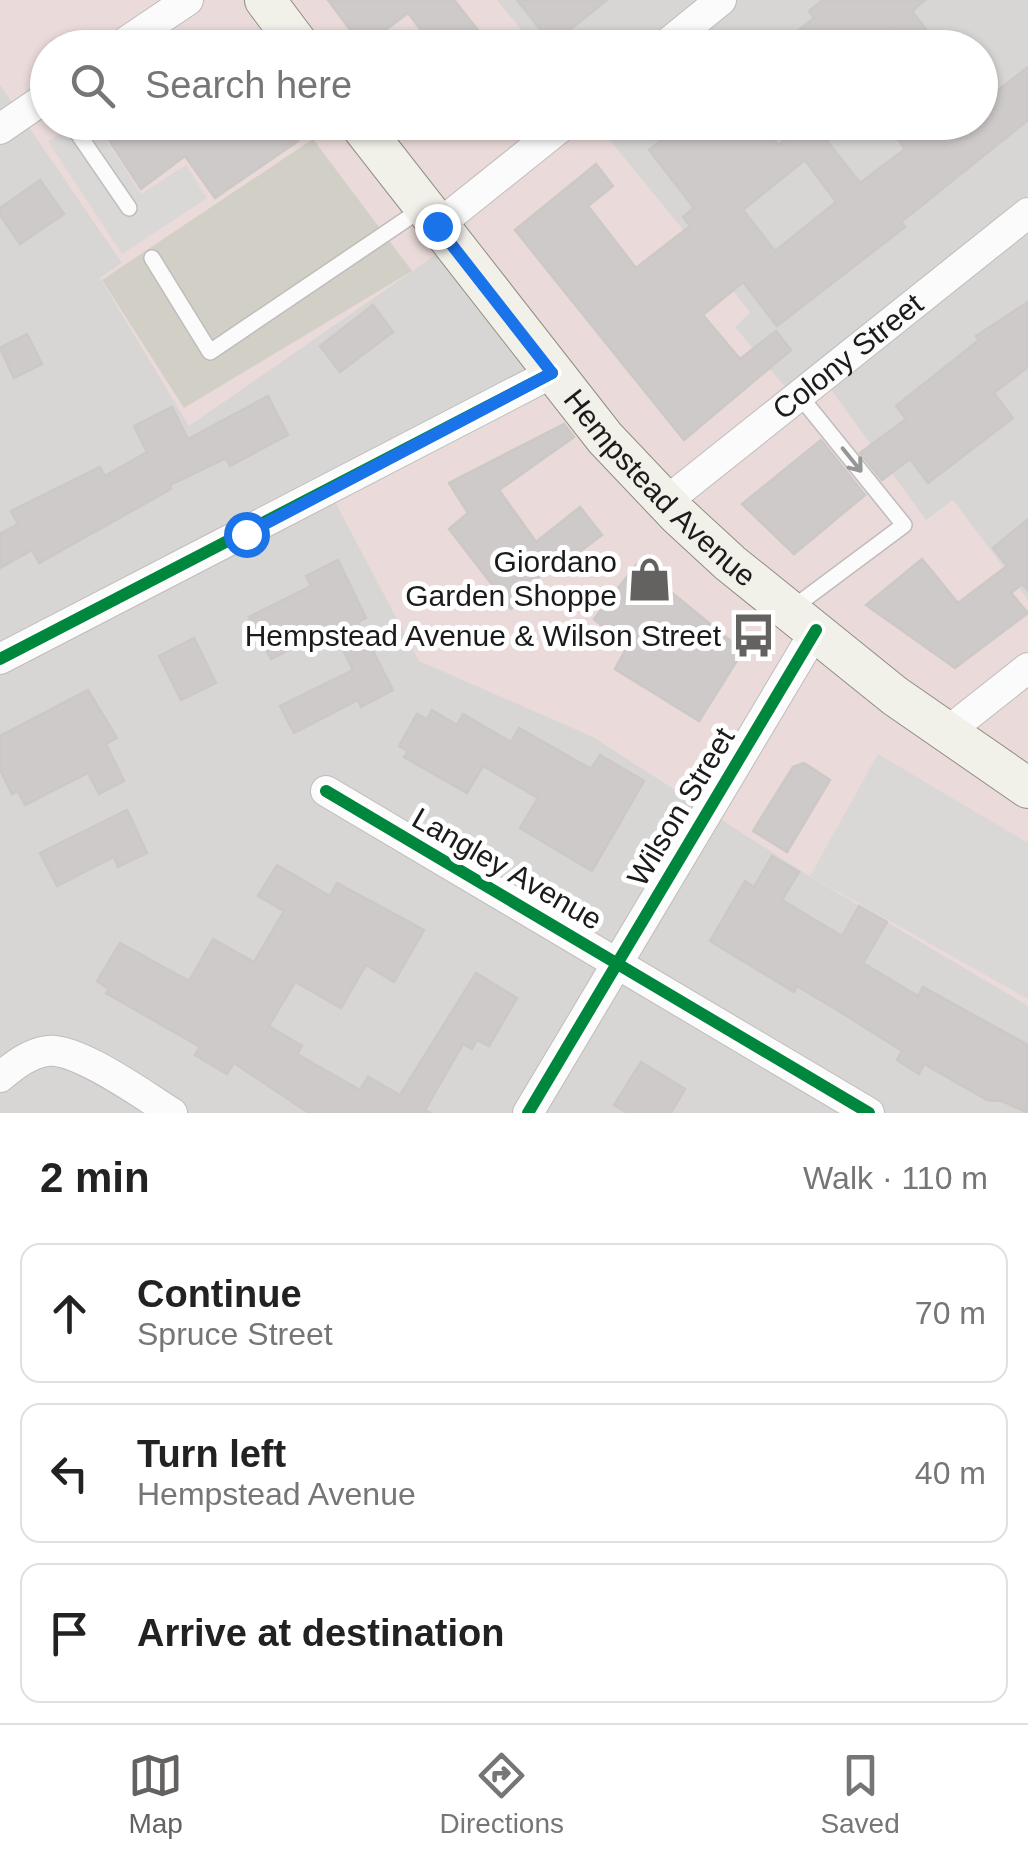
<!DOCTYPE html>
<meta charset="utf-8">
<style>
:root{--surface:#fff;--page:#f2f2f2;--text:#222;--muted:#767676;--line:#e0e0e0;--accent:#636261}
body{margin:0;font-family:Arial,sans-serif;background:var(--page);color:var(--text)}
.stop{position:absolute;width:30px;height:30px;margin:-22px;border:8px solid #1a73e8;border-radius:50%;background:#fff}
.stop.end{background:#1a73e8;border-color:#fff;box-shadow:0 2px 10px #0008}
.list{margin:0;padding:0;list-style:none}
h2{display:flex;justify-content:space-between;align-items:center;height:130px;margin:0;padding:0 40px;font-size:42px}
h2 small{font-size:32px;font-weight:400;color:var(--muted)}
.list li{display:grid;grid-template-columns:65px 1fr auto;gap:30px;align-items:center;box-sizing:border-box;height:140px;margin:0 20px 20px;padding:0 20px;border:2px solid var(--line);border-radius:20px}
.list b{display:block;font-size:38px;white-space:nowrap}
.list p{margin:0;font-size:32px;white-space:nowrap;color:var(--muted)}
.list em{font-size:32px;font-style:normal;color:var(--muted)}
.icon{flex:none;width:55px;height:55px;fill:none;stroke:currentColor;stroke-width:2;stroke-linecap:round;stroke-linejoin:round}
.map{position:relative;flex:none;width:1028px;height:1113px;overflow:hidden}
.search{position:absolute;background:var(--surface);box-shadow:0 2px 8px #0004;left:30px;right:30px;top:30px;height:110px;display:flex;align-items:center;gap:25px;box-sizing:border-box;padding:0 35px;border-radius:55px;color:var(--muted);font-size:38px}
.sheet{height:610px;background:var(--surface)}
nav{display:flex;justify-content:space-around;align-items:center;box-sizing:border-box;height:140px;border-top:2px solid var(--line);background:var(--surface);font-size:28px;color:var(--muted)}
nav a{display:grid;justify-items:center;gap:5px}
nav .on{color:var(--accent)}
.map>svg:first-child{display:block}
</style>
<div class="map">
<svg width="1028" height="1113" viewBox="0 0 1028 1113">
<rect width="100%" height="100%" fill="#e9e6e3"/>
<path fill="#d8d6d5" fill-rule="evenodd" d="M 0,0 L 1028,0 L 1028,1113 L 0,1113 ZM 48,48 L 980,48 L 980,122 L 48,122 Z"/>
<path fill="#eadbda" d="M 0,0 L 497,0 L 535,47 L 48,48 L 48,122 L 596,123 L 750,312 L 735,327 L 790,393 L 818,372 L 926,520 L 953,500 L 1028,600 L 1028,1006 L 806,874 L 593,737 L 419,661 L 331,494 L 551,380 L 447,247 L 189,426 L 100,278 L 122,263 L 0,85 Z"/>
<path fill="#d1cfc6" d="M 313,139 L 412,271 L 184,408 L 102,280 Z"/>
<g fill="#d9d8d7">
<path d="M 76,123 L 95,123 L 141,194 L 186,165 L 207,198 L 122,254 L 48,141 Z"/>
<path d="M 878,754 L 1028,843 L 1028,999 L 810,876 Z"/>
</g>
<g fill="#cecac9" stroke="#ccc8c5" stroke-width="2.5" fill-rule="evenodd">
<path d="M 328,0 L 454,0 L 492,48 L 435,48 L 408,13 L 363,47 Z"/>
<path d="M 517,0 L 607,0 L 552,44 Z"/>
<path d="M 823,0 L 925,0 L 912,11 L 940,48 L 906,48 L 891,27 L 865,48 L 776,48 L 814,18 L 809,11 Z"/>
<path d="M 1028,67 L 1028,120 L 901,222 L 905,227 L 777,326 L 743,282 L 703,315 L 740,359 L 776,331 L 791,350 L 684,440 L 515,230 L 596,164 L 613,186 L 588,206 L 636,268 L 690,226 L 683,217 L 694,208 L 649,150 L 684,122 L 761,122 L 778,145 L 812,122 L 860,183 L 905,149 L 898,139 L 919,122 L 980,122 L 980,104 ZM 805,160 L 836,202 L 775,251 L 743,210 Z"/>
<path d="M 97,122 L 283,122 L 298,141 L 215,198 L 185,156 L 141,189 Z"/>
<path d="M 40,180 L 64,214 L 20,244 L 0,215 L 0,208 Z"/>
<path d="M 1028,302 L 1028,367 L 994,393 L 1013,418 L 928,483 L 910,459 L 882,480 L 860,453 L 906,419 L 896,406 L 979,340 L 976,336 Z"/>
<path d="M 373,305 L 393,332 L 340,372 L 320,346 Z"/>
<path d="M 27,334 L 42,364 L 14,378 L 0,348 Z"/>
<path d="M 268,396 L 288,435 L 230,466 L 226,458 L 170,485 L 171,489 L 39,563 L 32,550 L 0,568 L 0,534 L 18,524 L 11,511 L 100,467 L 105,476 L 147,452 L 134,426 L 172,407 L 188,439 Z"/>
<path d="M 564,424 L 574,437 L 499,490 L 536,542 L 580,507 L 602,535 L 574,556 L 571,551 L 530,584 L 534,590 L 511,609 L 449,529 L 468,513 L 449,483 Z"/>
<path d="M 821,440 L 865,495 L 794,554 L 742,504 Z"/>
<path d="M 1028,519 L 1028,590 L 1022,584 L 1011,593 L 1028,613 L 955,668 L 866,605 L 922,559 L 958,603 L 1007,566 L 993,548 Z"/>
<path d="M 338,560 L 366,618 L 358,622 L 393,690 L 361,707 L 358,700 L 294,733 L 280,706 L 353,670 L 332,628 L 271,659 L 249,617 L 311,586 L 306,576 Z"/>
<path d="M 637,564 L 743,651 L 699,721 L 615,669 L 627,647 L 594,619 Z"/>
<path d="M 194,638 L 216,683 L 181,700 L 159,656 Z"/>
<path d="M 88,690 L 117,738 L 106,744 L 124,781 L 99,794 L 88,773 L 25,805 L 18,791 L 12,794 L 0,770 L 0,736 Z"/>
<path d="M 432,710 L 457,725 L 463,714 L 511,742 L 519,728 L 591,769 L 600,755 L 644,781 L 592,871 L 520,828 L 538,798 L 483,766 L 467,793 L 404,757 L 408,751 L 399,746 L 417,714 L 427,719 Z"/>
<path d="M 804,763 L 830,780 L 787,852 L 753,831 L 793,767 Z"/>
<path d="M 127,810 L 147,853 L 118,867 L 114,857 L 57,886 L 40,853 Z"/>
<path d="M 772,856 L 799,872 L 782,900 L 842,936 L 859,906 L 887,922 L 863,963 L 918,996 L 923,987 L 1028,1045 L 1028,1113 L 1002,1101 L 987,1100 L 924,1064 L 919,1074 L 897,1060 L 902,1051 L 842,1013 L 797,986 L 794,992 L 710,941 L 745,881 L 754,887 Z"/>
<path d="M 277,865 L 330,896 L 337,883 L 424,930 L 394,982 L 366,965 L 341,1008 L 295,982 L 269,1026 L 302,1046 L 297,1054 L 360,1090 L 368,1077 L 400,1095 L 476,973 L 517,998 L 489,1046 L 477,1040 L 472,1049 L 463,1044 L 425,1110 L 431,1113 L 309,1113 L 234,1063 L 227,1074 L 195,1055 L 200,1047 L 106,993 L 109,989 L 97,981 L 120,943 L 189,981 L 213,939 L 254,962 L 284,911 L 258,896 Z"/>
<path d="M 641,1062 L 685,1089 L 671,1113 L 628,1113 L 614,1105 Z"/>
</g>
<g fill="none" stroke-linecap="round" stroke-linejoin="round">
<defs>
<g id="service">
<path d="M 70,122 L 129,208"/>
<path d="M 152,258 L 210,352 L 423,208"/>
<path d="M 790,610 L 904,525 L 799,395"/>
</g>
<g id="minor">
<path d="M 117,48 L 188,0"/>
<path d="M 662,48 L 721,0"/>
<path d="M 0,129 L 48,96"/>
<path d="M 437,226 L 567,122"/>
<path id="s1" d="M 668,500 L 1028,213"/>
<path d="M 0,659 L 552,373"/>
<path d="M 947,732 L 1028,668"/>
<path d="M 326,791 L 869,1113"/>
<path d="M 0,1077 C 15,1065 28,1054 47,1051 C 76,1046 146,1097 172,1113"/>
<path d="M 528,1113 L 816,630"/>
</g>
<g id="secondary">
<path d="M 265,0 L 301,48"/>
<path id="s2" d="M 358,122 L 605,438 L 678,515 L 730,563 L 895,696 L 1028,788"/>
</g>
</defs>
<use href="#service" stroke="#bfbdbc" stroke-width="18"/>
<use href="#minor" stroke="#bfbdbc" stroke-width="32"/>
<use href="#secondary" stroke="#8f8f7e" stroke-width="42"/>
<use href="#service" stroke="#fcfbfb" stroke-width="15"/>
<use href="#minor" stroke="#fcfbfb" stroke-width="30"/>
<use href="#secondary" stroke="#f1f0e9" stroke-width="40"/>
<defs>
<g id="cycleway">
<path d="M 0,659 L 552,373"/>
<path d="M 326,791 L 869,1113"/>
<path d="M 528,1113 L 816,630"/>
</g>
</defs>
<use href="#cycleway" stroke="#fff" stroke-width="19"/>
<use href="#cycleway" stroke="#00873e" stroke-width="12"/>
</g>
<defs><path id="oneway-shaft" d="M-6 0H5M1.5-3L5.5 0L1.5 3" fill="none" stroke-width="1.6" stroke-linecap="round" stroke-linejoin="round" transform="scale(2.5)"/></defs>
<use stroke="#979696" href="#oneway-shaft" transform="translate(852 460) rotate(51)"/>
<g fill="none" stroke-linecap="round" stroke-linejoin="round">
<path stroke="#1a73e8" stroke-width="12" d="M 246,534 L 552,373 L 437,226"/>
</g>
<defs>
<symbol id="shop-bare" viewBox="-9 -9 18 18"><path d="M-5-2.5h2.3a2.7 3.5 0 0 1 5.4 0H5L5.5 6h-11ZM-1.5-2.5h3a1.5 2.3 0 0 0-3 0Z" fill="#636261" stroke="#fff" stroke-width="2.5" paint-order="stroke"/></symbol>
<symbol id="bus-bare" viewBox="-9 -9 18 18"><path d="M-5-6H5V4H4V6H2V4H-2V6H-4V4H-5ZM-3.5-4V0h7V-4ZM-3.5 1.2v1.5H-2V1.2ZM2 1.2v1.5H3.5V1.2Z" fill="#636261" stroke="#fff" stroke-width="2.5" paint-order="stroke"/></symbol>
</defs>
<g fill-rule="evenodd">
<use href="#shop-bare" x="618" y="548" width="63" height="63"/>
<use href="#bus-bare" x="722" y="604" width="63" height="63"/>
</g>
<g text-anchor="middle" stroke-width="10" stroke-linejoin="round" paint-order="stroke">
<g font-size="30" fill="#1b1b1b" stroke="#fff">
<text dy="10" stroke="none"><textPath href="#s1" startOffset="230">Colony Street</textPath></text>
<text dy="10" stroke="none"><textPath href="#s2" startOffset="475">Hempstead Avenue</textPath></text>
<text transform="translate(681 807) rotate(-59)" y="10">Wilson Street</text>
<text transform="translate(507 869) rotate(30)" y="10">Langley Avenue</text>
</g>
<g font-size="30" fill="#1b1b1b" stroke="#fff" text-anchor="end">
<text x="617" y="572">Giordano<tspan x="617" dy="34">Garden Shoppe</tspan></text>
<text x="721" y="646">Hempstead Avenue &amp; Wilson Street</text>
</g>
</g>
</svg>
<div class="stop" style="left:246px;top:534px"></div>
<div class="stop end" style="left:437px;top:226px"></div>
<div class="search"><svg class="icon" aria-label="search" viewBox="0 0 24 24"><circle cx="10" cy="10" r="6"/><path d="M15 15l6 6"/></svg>Search here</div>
</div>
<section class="sheet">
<h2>2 min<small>Walk · 110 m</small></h2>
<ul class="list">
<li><svg class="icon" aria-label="ahead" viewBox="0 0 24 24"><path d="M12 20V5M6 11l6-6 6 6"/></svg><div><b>Continue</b><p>Spruce Street</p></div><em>70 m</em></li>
<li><svg class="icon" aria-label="left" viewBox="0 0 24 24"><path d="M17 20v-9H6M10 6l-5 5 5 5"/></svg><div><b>Turn left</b><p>Hempstead Avenue</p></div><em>40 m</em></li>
<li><svg class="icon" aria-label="arrive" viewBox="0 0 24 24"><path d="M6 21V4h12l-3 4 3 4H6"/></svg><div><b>Arrive at destination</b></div></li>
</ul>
</section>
<nav>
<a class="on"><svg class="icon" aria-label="map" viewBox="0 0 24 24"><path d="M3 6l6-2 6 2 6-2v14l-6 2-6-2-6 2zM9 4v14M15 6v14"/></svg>Map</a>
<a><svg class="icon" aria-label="directions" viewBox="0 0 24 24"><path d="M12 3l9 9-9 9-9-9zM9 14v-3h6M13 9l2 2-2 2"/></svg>Directions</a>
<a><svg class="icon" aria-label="saved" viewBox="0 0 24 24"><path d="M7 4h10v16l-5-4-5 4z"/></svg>Saved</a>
</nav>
